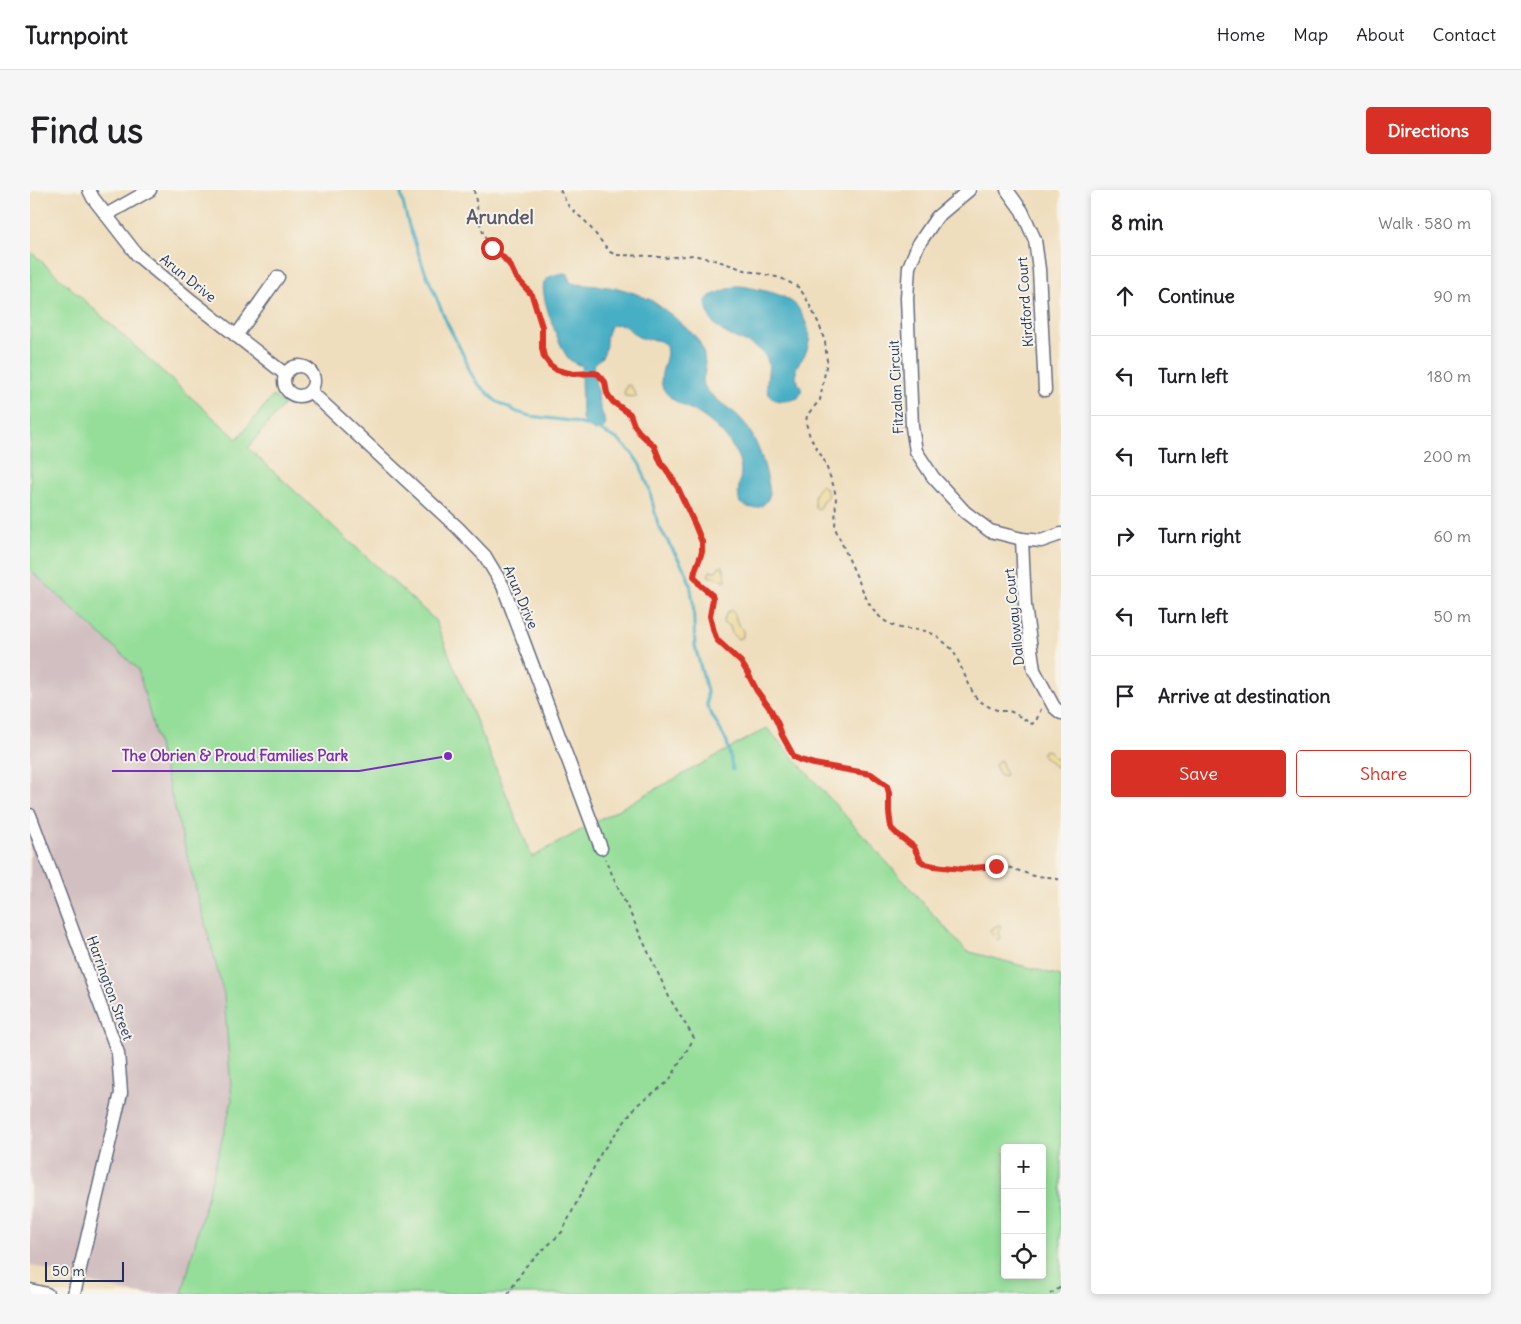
<!DOCTYPE html>
<meta charset="utf-8">
<style>
:root{--surface:#fff;--page:#f6f6f6;--text:#202124;--muted:#757577;--line:#e0e0e0;--accent:#d93025}
body{margin:0;font-family:Delius,sans-serif;background:var(--page);color:var(--text)}
.controls{position:absolute;right:15px;bottom:15px;display:grid;overflow:hidden;border-radius:5px;box-shadow:0 2px 8px #0003}
.controls button{width:45px;height:45px;display:grid;place-items:center;padding:0;border:0;border-bottom:1px solid var(--line);background:var(--surface);color:var(--text);font:25px sans-serif}
.scale{position:absolute;left:15px;bottom:12px;width:79px;box-sizing:border-box;padding-left:5px;border:2px solid #1b2f5e;border-top:0;font-size:14px;line-height:18px;white-space:nowrap;color:#1b2f5e;-webkit-text-stroke:4px #f7f3e8;paint-order:stroke}
.stop{position:absolute;width:15px;height:15px;margin:-11px;border:4px solid #d93025;border-radius:50%;background:#fff}
.stop.end{background:#d93025;border-color:#fff;box-shadow:0 1px 5px #0008}
.list{margin:0;padding:0;list-style:none}
h2{display:flex;justify-content:space-between;align-items:center;height:65px;margin:0;padding:0 20px;font-size:21px}
h2 small{font-size:16px;font-weight:400;color:var(--muted)}
.list li{display:grid;grid-template-columns:32px 1fr auto;gap:15px;align-items:center;box-sizing:border-box;height:80px;padding:0 20px;border-top:1px solid var(--line)}
.list b{display:block;font-size:19px;white-space:nowrap}
.list em{font-size:16px;font-style:normal;color:var(--muted)}
.actions{display:flex;gap:10px;padding:15px 20px}
.actions a{flex:1;padding:11px 0;border:1px solid var(--accent);border-radius:5px;text-align:center;font-size:18px;color:var(--accent)}
.actions .main{background:var(--accent);color:#fff}
.icon{flex:none;width:28px;height:28px;fill:none;stroke:currentColor;stroke-width:2;stroke-linecap:round;stroke-linejoin:round}
.map{position:relative;flex:none;width:1031px;height:1104px;overflow:hidden;border-radius:5px}
header{display:flex;align-items:center;gap:30px;box-sizing:border-box;height:70px;padding:0 25px;background:var(--surface);border-bottom:1px solid var(--line)}
header strong{font-size:24px}
nav{display:flex;gap:28px;margin-inline-start:auto;font-size:18px}
.intro{display:flex;align-items:center;justify-content:space-between;box-sizing:border-box;height:120px;padding:0 30px}
h1{margin:0;font-size:35px}
.button{padding:12px 22px;border-radius:5px;background:var(--accent);color:#fff;font-size:18px;font-weight:700}
main{display:flex;gap:30px;padding:0 30px}
aside{flex:1;background:var(--surface);border-radius:5px;box-shadow:0 2px 8px #0003}
.map>svg:first-child{display:block}
</style>
<header>
<strong>Turnpoint</strong>
<nav><a>Home</a><a>Map</a><a>About</a><a>Contact</a></nav>
</header>
<div class="intro"><h1>Find us</h1><a class="button">Directions</a></div>
<main>
<div class="map">
<svg width="1031" height="1104" viewBox="0 0 1031 1104">
<rect width="100%" height="100%" fill="#f7f3e8"/>
<filter id="ink" filterUnits="userSpaceOnUse"><feTurbulence type="fractalNoise" baseFrequency=".02" numOctaves="2"/><feDisplacementMap in="SourceGraphic" scale="10" xChannelSelector="R" yChannelSelector="G"/><feConvolveMatrix kernelMatrix="1 2 1 2 8 2 1 2 1" color-interpolation-filters="sRGB"/></filter>
<filter id="wash" filterUnits="userSpaceOnUse"><feTurbulence type="fractalNoise" baseFrequency=".0096" numOctaves="4" result="noise"/><feDisplacementMap in="SourceGraphic" scale="20" xChannelSelector="R" yChannelSelector="G"/><feGaussianBlur stdDeviation="1.12" result="paint"/><feColorMatrix in="noise" values="0 0 0 0 0 0 0 0 0 0 0 0 0 0 0 0 0 1.4 0 .05"/><feComposite in="paint" operator="in"/></filter>
<g filter="url(#wash)">
<rect width="100%" height="100%" fill="#efdebd"/>
<path fill="#d2bfc1" d="M 0,380 L 108,479 L 194,805 L 202,911 L 152,1104 L 109,1104 L 85,1099 L 0,1075 Z"/>
<path fill="#94de99" stroke="#58867c" fill-rule="evenodd" d="M 0,61 L 207,249 L 243,206 L 254,214 L 218,258 L 405,430 L 502,667 L 737,538 L 936,761 L 1031,786 L 1031,1101 L 1026,1104 L 152,1104 L 202,911 L 194,805 L 108,479 L 0,380 ZM 975,958 L 1012,958 L 1012,1085 L 975,1085 Z"/>
<g fill="#eeda9e" stroke="#84847e">
<path d="M 597,195 L 601,196 L 607,207 L 595,206 L 594,203 Z"/>
<path d="M 792,295 L 795,298 L 798,304 L 797,307 L 792,311 L 790,318 L 787,319 L 785,317 C 783,307 784,302 792,295 Z"/>
<path d="M 693,376 L 696,389 L 695,391 L 686,387 L 681,387 L 678,386 L 680,381 L 686,381 L 689,377 Z"/>
<path d="M 702,420 C 708,427 704,433 713,440 L 713,447 L 708,449 L 702,444 L 700,436 L 694,434 L 693,432 L 697,422 Z"/>
<path d="M 1015,560 L 1019,561 L 1025,568 L 1031,572 L 1031,576 L 1026,577 L 1014,567 L 1012,564 Z"/>
<path d="M 969,570 L 972,572 L 973,578 L 976,585 L 975,587 L 970,586 L 965,575 Z"/>
<path d="M 968,735 L 969,734 L 971,737 L 968,742 L 970,748 L 968,750 L 959,741 Z"/>
</g>
<g fill="#46afc5" stroke="#306f92">
<path d="M 534,83 L 538,84 L 540,92 L 545,94 L 588,98 L 604,103 L 621,110 L 643,126 L 667,148 L 673,159 L 675,173 L 675,181 L 673,189 L 674,196 C 682,208 695,215 706,224 C 726,241 737,279 740,304 C 735,319 723,322 710,313 C 704,295 717,285 707,265 C 699,247 681,230 664,221 C 653,215 641,211 634,200 C 624,185 645,163 633,153 C 628,148 618,151 611,148 C 598,143 598,130 581,136 C 571,149 583,162 564,174 L 563,179 L 570,217 L 576,234 L 573,239 L 565,241 L 555,235 L 552,228 L 551,181 L 553,176 C 548,175 543,173 539,169 C 531,161 509,104 514,93 C 517,86 527,84 534,83 Z"/>
<path d="M 706,96 C 714,96 718,97 725,99 C 738,101 751,104 762,112 C 768,116 770,121 773,127 C 784,147 780,160 766,177 C 766,181 766,187 767,191 C 771,200 774,197 768,208 C 756,212 739,215 737,197 C 736,185 743,174 733,163 C 728,157 720,154 713,151 C 692,143 678,135 676,111 L 680,106 Z"/>
</g>
<g fill="none" stroke-linecap="round" stroke-linejoin="round">
<g stroke="#46afc5" stroke-width="3">
<path d="M 370,0 L 378,33 L 393,76 L 417,133 L 435,168 L 440,182 L 447,193 L 466,211 L 487,222 L 500,226 L 540,231 L 558,236"/>
<path d="M 567,239 L 587,249 L 602,263 L 610,275 L 619,298 L 628,335 L 656,382 L 660,394 L 663,411 L 665,456 L 677,501 L 677,516 L 697,552 L 703,580"/>
</g>
</g>
</g>
<g filter="url(#ink)">
<g fill="none" stroke-linecap="round" stroke-linejoin="round">
<defs>
<g id="minor">
<path d="M 59,0 L 63,8 L 108,66 L 162,111 L 255,184"/>
<path d="M 939,0 L 907,27 L 888,55 L 879,77 L 877,108 L 882,237 L 886,261 L 903,287 L 935,322 L 960,341 L 992,349 L 1011,351 L 1031,344"/>
<path d="M 977,0 L 992,21 L 1005,50 L 1009,79 L 1015,200"/>
<path d="M 76,25 L 120,0"/>
<path d="M 206,146 L 248,87"/>
<circle cx="269" cy="191" r="15"/>
<path d="M 280,201 L 428,338 L 455,366 L 473,396 L 571,658"/>
<path d="M 992,349 L 995,416 L 1004,480 L 1024,517 L 1031,523"/>
<path d="M 0,625 L 88,863 L 91,903 L 44,1104"/>
<path d="M 0,1100 L 17,1104"/>
</g>
</defs>
<use href="#minor" stroke="#656c7f" stroke-width="15"/>
<g stroke="#656c7f" stroke-width="2" stroke-dasharray="4 4" stroke-linecap="butt">
<path d="M 444,0 L 450,33 L 454,46 L 462,58 L 472,66 L 480,75 L 485,86 L 502,105 L 511,137 L 512,158 L 514,167 L 520,175 L 527,180 L 543,184 L 565,183 L 568,184 L 575,192 L 577,203 L 579,208 L 583,212 L 600,224 L 604,235 L 614,248 L 624,256 L 631,273 L 644,290 L 665,335 L 671,352 L 672,362 L 666,377 L 665,386 L 670,395 L 682,405 L 683,409 L 680,426 L 684,442 L 687,450 L 711,472 L 716,480 L 727,501 L 741,520 L 749,534 L 751,545 L 764,567 L 770,570 L 784,574 L 841,584 L 852,591 L 857,596 L 859,603 L 859,622 L 861,638 L 867,644 L 884,657 L 890,670 L 895,673 L 904,676 L 932,679 L 966,676 L 978,677 L 1004,686 L 1019,687 L 1031,690"/>
<path d="M 530,0 L 539,17 L 556,32 L 580,62 L 586,65 L 623,66 L 635,68 L 663,65 L 688,71 L 718,81 L 751,88 L 768,97 L 775,106 L 789,134 L 795,152 L 797,171 L 790,210 L 777,225 L 776,233 L 780,247 L 794,270 L 804,297 L 806,307 L 805,338 L 838,412 L 844,421 L 853,430 L 862,435 L 870,438 L 896,441 L 907,446 L 923,460 L 944,505 L 948,510 L 961,518 L 970,521 L 979,521 L 984,523 L 1002,534 L 1006,531 L 1011,519"/>
<path d="M 478,1104 L 496,1076 L 532,1042 L 571,963 L 607,915 L 639,891 L 664,848 L 640,809 L 575,669"/>
<path d="M 1020,1104 L 1031,1097"/>
</g>
<use href="#minor" stroke="#fff" stroke-width="12"/>
</g>
</g>
<g fill="none" stroke-linecap="round" stroke-linejoin="round" filter="url(#ink)">
<path stroke="#d93025" stroke-width="6" d="M 462,58 L 472,66 L 480,75 L 485,86 L 502,105 L 512,137 L 512,158 L 514,167 L 520,175 L 527,180 L 543,184 L 564,183 L 568,184 L 575,192 L 577,203 L 580,208 L 583,212 L 600,224 L 604,235 L 609,242 L 624,256 L 631,273 L 636,279 L 647,296 L 665,335 L 672,352 L 672,362 L 665,381 L 664,386 L 670,395 L 682,405 L 683,409 L 680,426 L 684,442 L 687,450 L 711,472 L 716,480 L 727,501 L 741,520 L 748,534 L 752,545 L 764,567 L 770,570 L 784,574 L 841,584 L 852,592 L 857,596 L 859,603 L 859,622 L 861,638 L 867,644 L 884,657 L 890,670 L 895,674 L 904,676 L 932,679 L 966,676"/>
</g>
<g text-anchor="middle" stroke-width="4" stroke-linejoin="round" paint-order="stroke">
<g font-size="14" fill="#1b2f5e" stroke="#f7f3e8">
<text transform="translate(158 88) rotate(39)" y="5">Arun Drive</text>
<text transform="translate(995 112) rotate(-94)" y="5">Kirdford Court</text>
<text transform="translate(866 197) rotate(-93)" y="5">Fitzalan Circuit</text>
<text transform="translate(491 407) rotate(67)" y="5">Arun Drive</text>
<text transform="translate(984 427) rotate(-96)" y="5">Dalloway Court</text>
<text transform="translate(80 798) rotate(70)" y="5">Harrington Street</text>
</g>
<g font-size="19" font-weight="bold" fill="#5c586c" stroke="#f7f3e8">
<text x="470" y="34">Arundel</text>
</g>
</g>
<path fill="none" stroke="#7b2cbf" stroke-width="2" d="M418 566L329 581H82"/>
<circle fill="#7b2cbf" stroke="#f7f3e8" stroke-width="2" cx="418" cy="566" r="5"/>
<g font-size="15" text-anchor="middle" font-weight="bold" fill="#7b2cbf" stroke="#f7f3e8" stroke-width="4" stroke-linejoin="round" paint-order="stroke">
<text x="205" y="571">The Obrien &amp; Proud Families Park</text>
</g>
</svg>
<div class="controls">
<button>+</button>
<button>−</button>
<button><svg class="icon" aria-label="locate" viewBox="0 0 24 24"><circle cx="12" cy="12" r="6"/><path d="M12 2v4M12 18v4M2 12h4M18 12h4"/></svg></button>
</div>
<div class="scale">50 m</div>
<div class="stop" style="left:462px;top:58px"></div>
<div class="stop end" style="left:966px;top:676px"></div>
</div>
<aside>
<h2>8 min<small>Walk · 580 m</small></h2>
<ul class="list">
<li><svg class="icon" aria-label="ahead" viewBox="0 0 24 24"><path d="M12 20V5M6 11l6-6 6 6"/></svg><div><b>Continue</b></div><em>90 m</em></li>
<li><svg class="icon" aria-label="left" viewBox="0 0 24 24"><path d="M17 20v-9H6M10 6l-5 5 5 5"/></svg><div><b>Turn left</b></div><em>180 m</em></li>
<li><svg class="icon" aria-label="left" viewBox="0 0 24 24"><path d="M17 20v-9H6M10 6l-5 5 5 5"/></svg><div><b>Turn left</b></div><em>200 m</em></li>
<li><svg class="icon" aria-label="right" viewBox="0 0 24 24"><path d="M7 20v-9h11M14 6l5 5-5 5"/></svg><div><b>Turn right</b></div><em>60 m</em></li>
<li><svg class="icon" aria-label="left" viewBox="0 0 24 24"><path d="M17 20v-9H6M10 6l-5 5 5 5"/></svg><div><b>Turn left</b></div><em>50 m</em></li>
<li><svg class="icon" aria-label="arrive" viewBox="0 0 24 24"><path d="M6 21V4h12l-3 4 3 4H6"/></svg><div><b>Arrive at destination</b></div></li>
</ul>
<div class="actions"><a class="main">Save</a><a>Share</a></div>
</aside>
</main>
